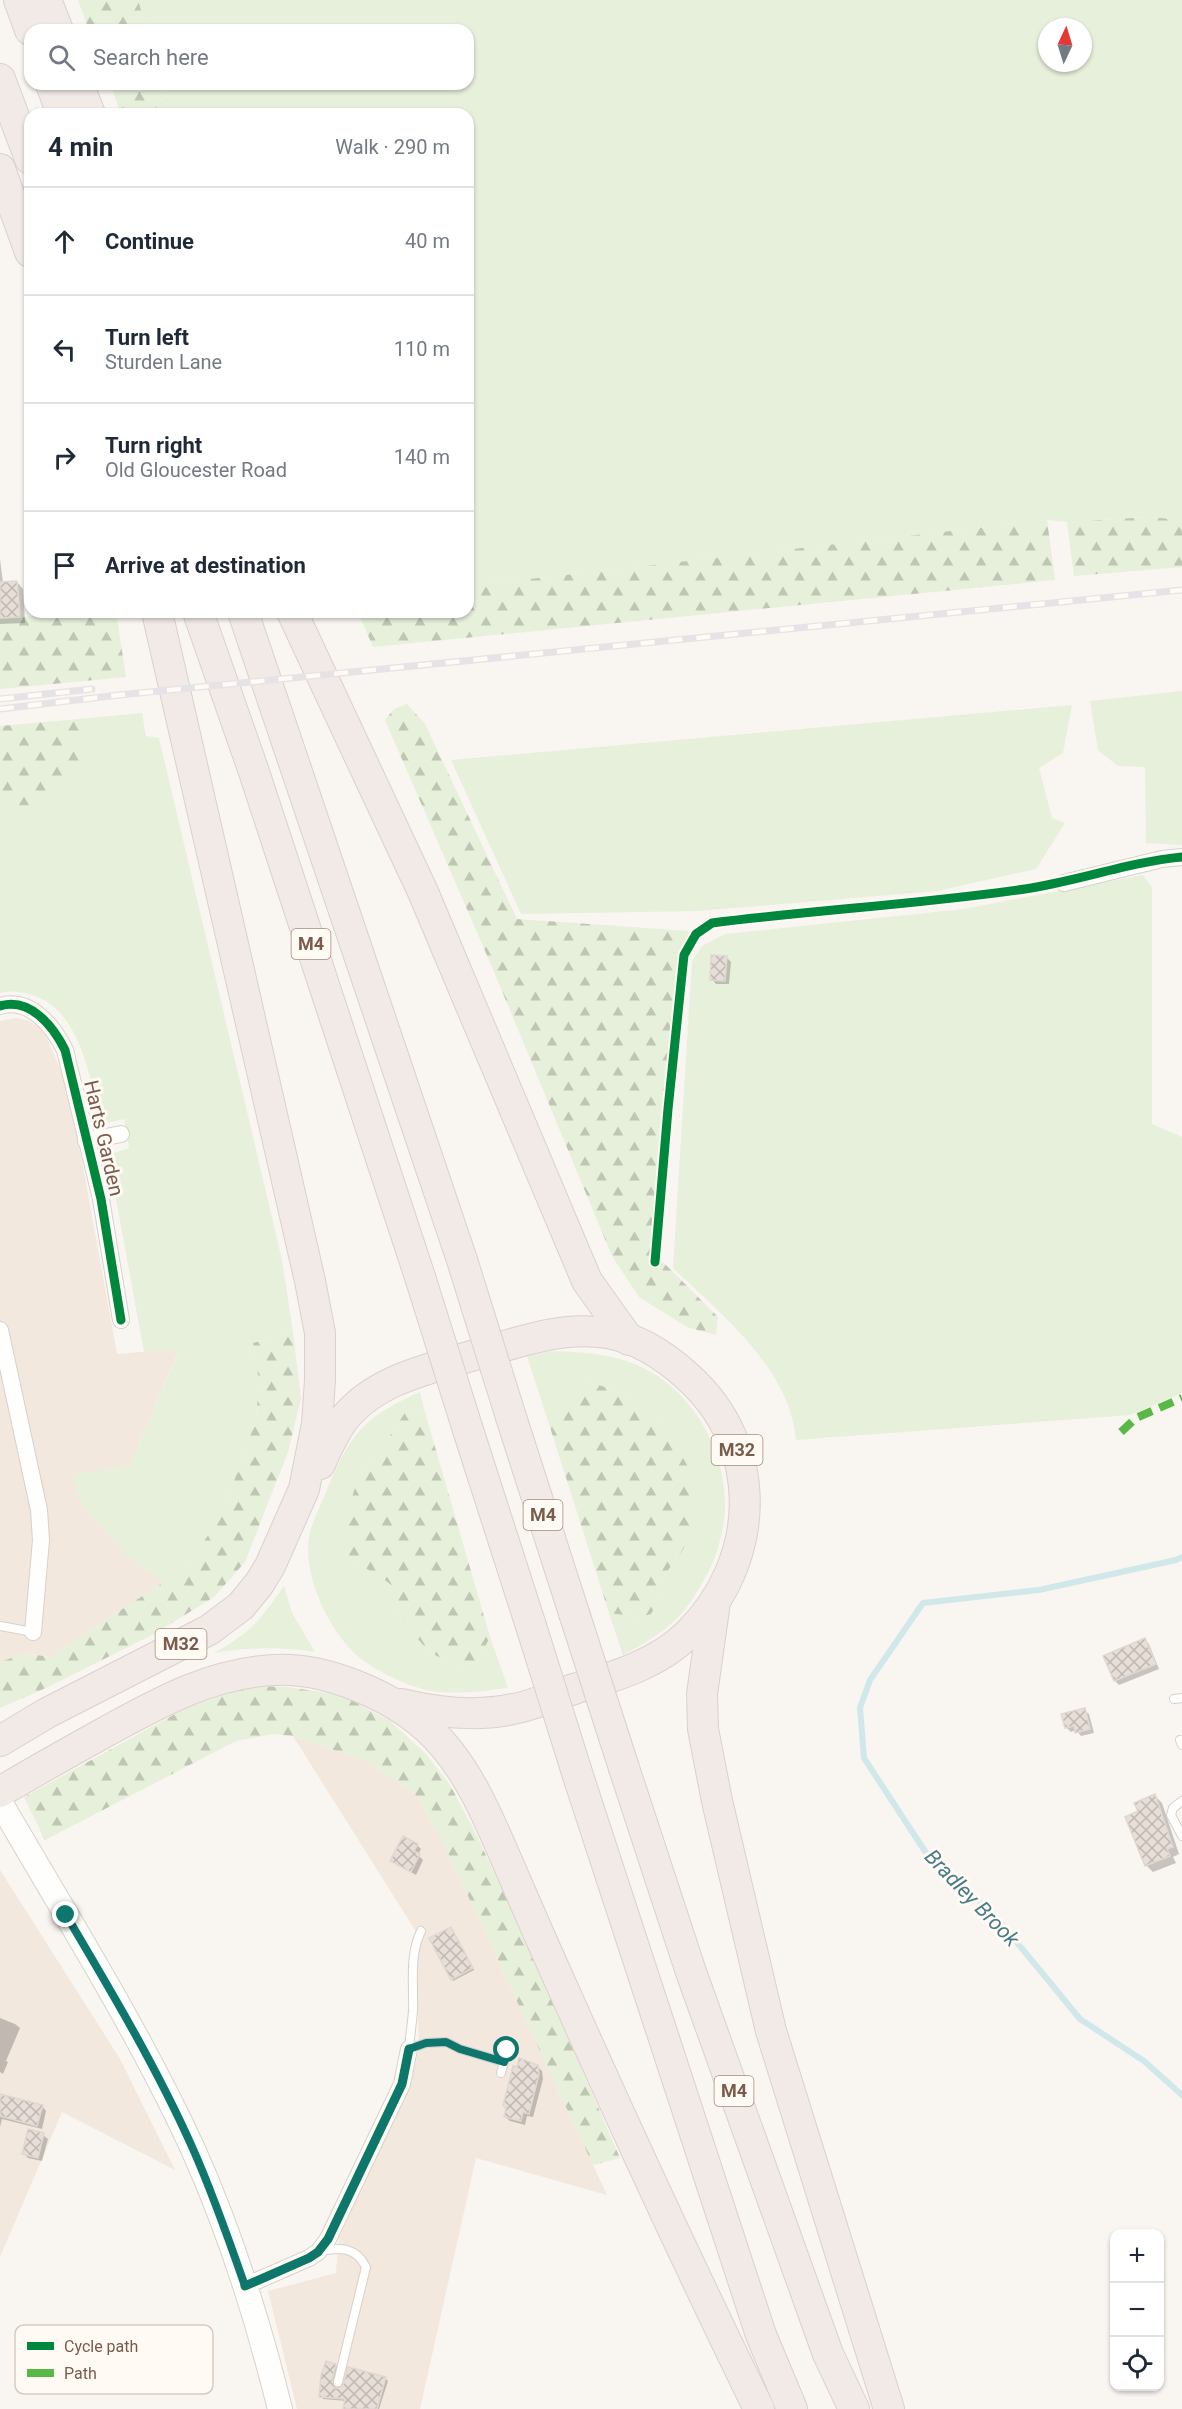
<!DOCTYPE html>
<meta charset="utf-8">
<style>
:root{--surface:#fff;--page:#f2f2f3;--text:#1f2937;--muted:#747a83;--line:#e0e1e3}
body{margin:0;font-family:Roboto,sans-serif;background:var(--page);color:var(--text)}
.controls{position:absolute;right:18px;bottom:18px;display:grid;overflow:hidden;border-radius:12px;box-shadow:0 2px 4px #0004}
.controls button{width:54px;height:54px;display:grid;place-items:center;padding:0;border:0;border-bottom:2px solid var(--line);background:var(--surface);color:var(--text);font:30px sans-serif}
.compass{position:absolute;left:1038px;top:18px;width:54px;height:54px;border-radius:50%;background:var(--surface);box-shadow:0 2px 4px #0004;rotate:4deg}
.stop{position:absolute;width:18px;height:18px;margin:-14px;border:4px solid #0f766e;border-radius:50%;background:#fff}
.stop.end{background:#0f766e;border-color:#fff;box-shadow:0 2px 6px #0008}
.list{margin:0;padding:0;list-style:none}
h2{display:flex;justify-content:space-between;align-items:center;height:78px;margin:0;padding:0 24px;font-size:26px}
h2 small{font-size:20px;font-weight:400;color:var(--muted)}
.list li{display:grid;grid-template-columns:39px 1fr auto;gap:18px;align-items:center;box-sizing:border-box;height:108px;padding:0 24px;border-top:2px solid var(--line)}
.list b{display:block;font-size:22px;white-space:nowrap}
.list p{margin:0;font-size:20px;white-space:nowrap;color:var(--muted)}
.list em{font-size:20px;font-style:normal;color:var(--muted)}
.icon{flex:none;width:33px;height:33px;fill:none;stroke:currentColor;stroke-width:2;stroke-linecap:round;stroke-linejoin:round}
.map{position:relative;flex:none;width:1182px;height:2409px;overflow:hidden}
.search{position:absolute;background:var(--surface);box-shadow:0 2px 4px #0004;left:24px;top:24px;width:450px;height:66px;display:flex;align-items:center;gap:15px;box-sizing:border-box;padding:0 21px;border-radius:18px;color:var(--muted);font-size:22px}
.panel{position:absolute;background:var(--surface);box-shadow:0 2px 4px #0004;left:24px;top:108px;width:450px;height:510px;border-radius:18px}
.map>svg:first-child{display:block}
</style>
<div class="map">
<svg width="1182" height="2409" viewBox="0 0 1182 2409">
<defs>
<pattern id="forest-firs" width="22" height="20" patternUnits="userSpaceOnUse" patternTransform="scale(1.5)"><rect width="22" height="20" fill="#e7f0db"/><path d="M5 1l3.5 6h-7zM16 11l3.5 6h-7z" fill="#c0c6b4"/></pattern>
<pattern id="building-cross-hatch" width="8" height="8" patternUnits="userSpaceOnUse" patternTransform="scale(1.5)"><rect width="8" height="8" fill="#e6ded7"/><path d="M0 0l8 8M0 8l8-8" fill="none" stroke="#bfb7b1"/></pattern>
</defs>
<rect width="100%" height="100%" fill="#f9f5f0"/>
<g fill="#f2e8de">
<path d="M 16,1018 L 27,1020 L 39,1027 L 47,1038 L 63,1076 L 81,1156 L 117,1354 L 179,1349 L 130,1466 L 71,1476 L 126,1555 L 164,1582 L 61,1649 L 54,1658 L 26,1653 L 0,1662 L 0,1021 Z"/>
<path d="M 293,1736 L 366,1761 L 414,1793 L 442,1840 L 607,2195 L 476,2158 L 420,2409 L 297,2409 L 268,2291 L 336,2273 L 339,2238 L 411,2079 L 419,2050 L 415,1930 Z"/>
<path d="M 0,1870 L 120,2059 L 175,2170 L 62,2112 L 0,2257 Z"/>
</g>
<g fill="#e7f0db" fill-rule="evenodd">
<path d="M 138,0 L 1182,0 L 1182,520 L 1150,517 L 1067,522 L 1047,520 L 468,586 L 468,114 L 172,114 L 163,84 L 468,84 L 468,30 L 147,30 ZM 1047,27 L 1083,27 L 1083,63 L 1047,63 Z"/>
<path d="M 1182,691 L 1182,845 L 1146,843 L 1145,767 L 1118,766 L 1098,750 L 1090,701 Z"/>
<path d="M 1072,705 L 1063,753 L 1039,768 L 1052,818 L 1065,823 L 1036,869 L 937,891 L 698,911 L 521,914 L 451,760 Z"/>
<path d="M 142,713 L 146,736 L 159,738 L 282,1260 L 293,1332 L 253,1343 L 259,1381 L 256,1420 L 221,1517 L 187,1565 L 164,1582 L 126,1555 L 81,1504 L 71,1475 L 130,1466 L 179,1350 L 144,1352 L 108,1155 L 129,1148 L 124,1119 L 101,1124 C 91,1082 81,1009 32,995 C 21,992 11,990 0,993 L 0,806 L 5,806 L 79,765 L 79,719 Z"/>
<path d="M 1143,875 L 1152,887 L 1152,1124 L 1182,1137 L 1182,1393 L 1131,1415 L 796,1440 C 791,1370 721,1314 673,1268 L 692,961 L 702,946 L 725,934 L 964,909 Z"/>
<path d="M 551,1351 C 584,1352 619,1354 649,1371 C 707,1403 739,1480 719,1544 C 715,1561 707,1575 698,1590 C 692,1600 685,1611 676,1619 C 661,1634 642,1645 623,1655 L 609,1613 L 640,1617 L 657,1603 L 661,1580 L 684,1548 L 664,1424 L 635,1398 L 588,1381 L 561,1399 L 548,1421 L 527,1356 Z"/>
<path d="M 420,1392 L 424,1409 L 408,1408 L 384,1445 L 359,1476 L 349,1559 L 381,1577 L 399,1591 L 396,1613 L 429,1652 L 459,1667 L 478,1661 L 490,1637 L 508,1688 C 483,1691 457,1695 431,1691 C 410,1687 382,1674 364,1661 C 332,1638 302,1577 309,1537 C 312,1521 321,1505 327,1490 C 350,1434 364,1417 420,1392 Z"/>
<path d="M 284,1586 L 292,1613 L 315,1652 C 281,1647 249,1647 214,1653 C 252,1632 260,1620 284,1586 Z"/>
</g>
<g fill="url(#forest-firs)">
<path d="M 78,0 L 138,0 L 147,30 L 89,30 Z"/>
<path d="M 110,84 L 163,84 L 172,114 L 121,114 Z"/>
<path d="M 1150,517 L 1182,520 L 1182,567 L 1074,576 L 1067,522 Z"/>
<path d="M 1047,520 L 1055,580 L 373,647 L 358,612 L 468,612 L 468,586 Z"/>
<path d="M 59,612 L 116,612 L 126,677 L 0,689 L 0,619 L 59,614 Z"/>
<path d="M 407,704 L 425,724 L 517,919 L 689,931 L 658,1257 L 718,1317 L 716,1335 L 687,1327 L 639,1297 L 612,1256 L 492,967 L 385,720 L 394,709 Z"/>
<path d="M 79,719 L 79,765 L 62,785 L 40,805 L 0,806 L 0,726 Z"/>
<path d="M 293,1332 L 301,1399 L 288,1452 L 245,1562 L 214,1597 L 154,1634 L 48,1687 L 0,1708 L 0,1662 L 26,1653 L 54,1658 L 61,1649 L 164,1582 L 187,1565 L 221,1517 L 256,1420 L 259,1381 L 253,1343 Z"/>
<path d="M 588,1381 L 635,1398 L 664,1424 L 687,1465 L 696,1513 L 684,1548 L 661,1580 L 657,1603 L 651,1614 L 640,1617 L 609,1613 L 548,1421 L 560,1399 Z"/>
<path d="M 408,1408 L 424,1409 L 490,1637 L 478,1661 L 459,1667 L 429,1652 L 396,1613 L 399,1591 L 381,1577 L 349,1559 L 342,1527 L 359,1476 L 384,1445 Z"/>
<path d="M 250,1686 L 287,1687 L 342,1695 L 390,1721 L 426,1754 L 450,1785 L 473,1828 L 524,1936 L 620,2158 L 593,2165 L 442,1840 L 414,1793 L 366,1761 L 293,1736 L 273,1734 L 236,1741 L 45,1840 L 24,1797 L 186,1708 Z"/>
</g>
<g fill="#0003">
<path d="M 0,559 L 3,583 L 17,582 L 23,589 L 25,623 L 0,624 Z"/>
<path d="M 726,957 L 731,962 L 729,984 L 716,984 L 712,979 Z"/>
<path d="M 1145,1640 L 1149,1644 L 1159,1669 L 1119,1685 L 1115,1681 Z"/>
<path d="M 1084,1710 L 1089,1714 L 1094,1733 L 1081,1736 L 1076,1730 L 1071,1732 L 1066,1727 Z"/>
<path d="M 1155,1796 L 1162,1803 L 1179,1854 L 1173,1857 L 1176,1863 L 1153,1872 L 1146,1865 L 1140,1812 Z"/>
<path d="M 417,1845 L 421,1849 L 418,1855 L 423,1860 L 416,1875 L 392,1861 Z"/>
<path d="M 453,1930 L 474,1970 L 453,1981 L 452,1979 Z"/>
<path d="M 0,2018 L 15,2024 L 20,2028 L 6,2061 L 8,2062 L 3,2074 L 0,2072 Z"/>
<path d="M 537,2066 L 542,2071 L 543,2079 L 533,2117 L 527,2116 L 525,2125 L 510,2121 L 505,2117 Z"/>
<path d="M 0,2096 L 42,2106 L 46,2111 L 42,2129 L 2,2119 L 0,2127 Z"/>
<path d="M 43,2135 L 48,2139 L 42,2161 L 28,2158 L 23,2153 Z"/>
<path d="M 335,2365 L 338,2368 L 334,2385 L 336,2389 L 386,2379 L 388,2381 L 379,2409 L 344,2409 L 347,2401 L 323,2399 L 321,2396 Z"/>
</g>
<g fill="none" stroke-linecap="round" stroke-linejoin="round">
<path stroke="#d0e8ea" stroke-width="6" d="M 1182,1557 L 1176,1560 L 1039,1590 L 923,1603 L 870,1680 L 860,1708 L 864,1758 L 930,1859 L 991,1911 L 1080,2019 L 1144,2061 L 1182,2095"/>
</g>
<g fill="url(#building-cross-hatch)" stroke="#e2d8d2" stroke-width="1.5">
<path d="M 17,581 L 20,617 L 0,618 L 0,582 Z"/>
<path d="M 711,955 L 727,956 L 725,981 L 710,980 Z"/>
<path d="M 1145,1638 L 1156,1664 L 1114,1681 L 1103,1656 Z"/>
<path d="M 1085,1708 L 1090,1729 L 1075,1733 L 1074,1726 L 1065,1728 L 1061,1714 Z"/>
<path d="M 1155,1794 L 1173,1847 L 1167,1849 L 1170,1856 L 1145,1866 L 1125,1817 L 1138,1811 L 1134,1803 Z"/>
<path d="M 403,1836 L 418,1844 L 414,1851 L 420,1854 L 411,1872 L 390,1861 Z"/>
<path d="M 451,1927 L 473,1968 L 451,1980 L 429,1938 Z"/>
<path d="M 519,2058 L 538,2065 L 539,2074 L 529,2114 L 523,2112 L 521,2121 L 504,2117 L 506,2108 L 503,2106 L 513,2066 L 517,2067 Z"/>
<path d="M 0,2094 L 43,2105 L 37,2126 L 0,2116 Z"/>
<path d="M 28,2129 L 44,2133 L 38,2158 L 22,2154 Z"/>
<path d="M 326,2361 L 336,2364 L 332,2381 L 336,2388 L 343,2386 L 348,2367 L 386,2377 L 377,2409 L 343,2409 L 345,2399 L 319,2397 L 321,2375 Z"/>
</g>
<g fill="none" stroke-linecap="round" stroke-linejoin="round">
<defs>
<g id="service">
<path d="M 0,1626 L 33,1632"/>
<path d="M 1174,1699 L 1182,1698"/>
<path d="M 1180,1740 L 1182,1745"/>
<path d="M 1182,1801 L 1173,1808 L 1171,1815 L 1182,1836"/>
<path d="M 421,1931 C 409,1956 414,1983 413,2011 C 412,2023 410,2036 409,2049 L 426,2043 L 446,2042 L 460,2049 L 504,2062"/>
<path d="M 501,2073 L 507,2050"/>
<path d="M 321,2251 C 340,2247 356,2247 366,2267 L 338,2382"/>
</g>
<g id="minor">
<path d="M 1064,883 L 1162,859 L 1182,857"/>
<path d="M 0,1006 C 30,997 53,1026 65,1050 L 101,1199 L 121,1320"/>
<path d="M 86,1141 L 121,1134"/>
<path d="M 0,1330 L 39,1510 L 41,1540 L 33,1632"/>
<path d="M 245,2286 L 309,2258 L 318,2252 L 328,2239 L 402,2084 L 409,2049"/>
</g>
<path id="secondary" d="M 0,1802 C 66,1916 137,2028 192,2147 C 230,2231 258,2320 280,2409"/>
<g id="motorway">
<path d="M 19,0 L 30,30"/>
<path d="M 46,0 L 58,30"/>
<path d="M 0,79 L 30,159"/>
<path d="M 51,84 L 62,114"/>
<path d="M 78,84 L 90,114"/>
<path d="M 0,169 L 30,252"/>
<path d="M 198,612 L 253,769 L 420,1277"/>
<path d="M 243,612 L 462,1260"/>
<path d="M 292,612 L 423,892 L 587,1281 L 629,1340"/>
<path d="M 511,1417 L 574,1613"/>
<path d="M 468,1430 L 531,1626"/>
<path d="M 320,1464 C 327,1448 334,1432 344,1419 C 376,1378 434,1368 481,1353 C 522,1341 563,1326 607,1333 C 637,1338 665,1356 687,1376 C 767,1447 761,1563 687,1635 C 657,1664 616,1676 577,1688 C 556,1695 535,1705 513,1709 C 476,1717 439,1713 402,1704"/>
<path d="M 715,1602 L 702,1694 L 703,1729 L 717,1801 L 771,2031 L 889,2409"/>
<path d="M 0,1741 L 47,1713 L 209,1630 L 241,1606 L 259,1584 L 270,1566 L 304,1489 L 317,1424 L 320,1380 L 320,1333 L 310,1281 L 157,612"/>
<path d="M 624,1768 L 691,1972 L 828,2354 L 854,2409"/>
<path d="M 580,1782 L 761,2335 L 792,2409"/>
<path d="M 0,1792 C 35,1771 71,1751 107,1731 C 160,1702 212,1673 274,1670 C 324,1667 389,1694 427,1728 C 468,1765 489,1820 511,1870 C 529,1912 547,1953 566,1995 C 628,2134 692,2272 759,2409"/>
</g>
</defs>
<use href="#service" stroke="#d7d1cb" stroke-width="10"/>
<use href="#minor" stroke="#d7d1cb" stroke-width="18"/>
<use href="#secondary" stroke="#d9d2cb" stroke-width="26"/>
<use href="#motorway" stroke="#dad1cc" stroke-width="32"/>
<use href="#service" stroke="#fefefd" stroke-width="8"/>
<use href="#minor" stroke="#fefefd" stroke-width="16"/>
<use href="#secondary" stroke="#fefefd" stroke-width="24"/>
<use href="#motorway" stroke="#f2eae7" stroke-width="30"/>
<defs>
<g id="rail">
<path d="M 0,699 L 92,689"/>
<path d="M 0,709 L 119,695 L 1182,590"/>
</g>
</defs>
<use href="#rail" stroke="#e6e3e7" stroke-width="7"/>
<use href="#rail" stroke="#fffaf3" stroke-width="4.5" stroke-dasharray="14" stroke-linecap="butt"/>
<defs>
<g id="motorway-bridge">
<path d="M 462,1260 L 511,1417"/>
<path d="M 420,1277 L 468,1430"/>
<path d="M 574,1613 L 624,1768"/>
<path d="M 531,1626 L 580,1782"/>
</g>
</defs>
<use href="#motorway-bridge" stroke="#dad1cc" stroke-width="32" stroke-linecap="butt"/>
<use href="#motorway-bridge" stroke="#f2eae7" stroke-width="30"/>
<path stroke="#58b947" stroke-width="8" stroke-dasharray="15 8" stroke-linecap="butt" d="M 1121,1432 L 1136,1418 L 1182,1398"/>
<defs>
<g id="cycleway">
<path d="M 0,1006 C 30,997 53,1026 65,1050 L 101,1199 L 121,1320"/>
<path d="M 655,1262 L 668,1109 L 684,955 L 696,934 L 712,923 C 816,910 921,904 1025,889 C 1078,881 1129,862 1182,857"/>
<path d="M 245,2286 L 309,2258 L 318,2252 L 328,2239 L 402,2084 L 409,2049"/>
</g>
</defs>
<use href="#cycleway" stroke="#fffaf3" stroke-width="13"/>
<use href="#cycleway" stroke="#00873e" stroke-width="9"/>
</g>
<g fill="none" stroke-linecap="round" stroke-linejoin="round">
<path stroke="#0f766e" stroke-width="8" d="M 66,1915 C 111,1991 157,2068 193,2149 C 213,2194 229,2240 245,2286 L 309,2258 L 318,2252 L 328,2239 L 402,2084 L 409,2049 L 426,2043 L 446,2042 L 460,2049 L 504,2062 L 507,2050"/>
</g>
<g text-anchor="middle" stroke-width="6" stroke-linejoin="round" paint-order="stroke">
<g fill="#fffaf3" stroke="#a28b7f" stroke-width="1.5">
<rect x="291.5" y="929" width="39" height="30" rx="4.5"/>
<rect x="711.5" y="1435" width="51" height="30" rx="4.5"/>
<rect x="523.5" y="1500" width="39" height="30" rx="4.5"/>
<rect x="155.5" y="1629" width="51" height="30" rx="4.5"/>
<rect x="714.5" y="2076" width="39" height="30" rx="4.5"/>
</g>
<g font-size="18" font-weight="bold" fill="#7a5c4d">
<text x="311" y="950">M4</text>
<text x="737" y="1456">M32</text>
<text x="543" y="1521">M4</text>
<text x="181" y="1650">M32</text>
<text x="734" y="2097">M4</text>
</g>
<g font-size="20" fill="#7a5c4d" stroke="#fffaf3">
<text transform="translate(104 1138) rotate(77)" y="7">Harts Garden</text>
</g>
<g font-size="21" font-style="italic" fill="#437c86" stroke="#fffaf3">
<text transform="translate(972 1898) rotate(46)" y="7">Bradley Brook</text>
</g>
</g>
<rect x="15" y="2325" width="198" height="69" rx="9" fill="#fffaf3" stroke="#d7cbc1" stroke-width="1.5"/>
<rect x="27" y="2342" width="27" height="8" fill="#00873e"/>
<rect x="27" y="2369" width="27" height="8" fill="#58b947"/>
<g font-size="16" fill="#7a5c4d">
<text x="64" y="2352">Cycle path</text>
<text x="64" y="2379">Path</text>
</g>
</svg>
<div class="controls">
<button>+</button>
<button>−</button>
<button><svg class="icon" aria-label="locate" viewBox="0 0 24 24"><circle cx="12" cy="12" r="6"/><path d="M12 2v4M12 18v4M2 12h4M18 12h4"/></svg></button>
</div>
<svg class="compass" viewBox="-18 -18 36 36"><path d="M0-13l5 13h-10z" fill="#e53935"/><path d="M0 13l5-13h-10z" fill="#747a83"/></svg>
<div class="stop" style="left:507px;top:2050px"></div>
<div class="stop end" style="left:66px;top:1915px"></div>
<div class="search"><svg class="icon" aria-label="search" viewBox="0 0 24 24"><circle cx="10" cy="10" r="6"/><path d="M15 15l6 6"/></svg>Search here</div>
<section class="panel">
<h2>4 min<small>Walk · 290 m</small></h2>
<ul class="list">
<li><svg class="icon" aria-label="ahead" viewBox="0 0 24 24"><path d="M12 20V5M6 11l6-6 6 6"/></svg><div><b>Continue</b></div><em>40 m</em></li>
<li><svg class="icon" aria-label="left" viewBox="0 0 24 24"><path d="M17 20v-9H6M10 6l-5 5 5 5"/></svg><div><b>Turn left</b><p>Sturden Lane</p></div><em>110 m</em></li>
<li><svg class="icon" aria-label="right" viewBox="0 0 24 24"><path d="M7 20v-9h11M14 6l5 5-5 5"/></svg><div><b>Turn right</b><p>Old Gloucester Road</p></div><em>140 m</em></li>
<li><svg class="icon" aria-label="arrive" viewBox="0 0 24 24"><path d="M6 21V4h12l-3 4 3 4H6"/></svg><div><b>Arrive at destination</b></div></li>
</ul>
</section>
</div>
